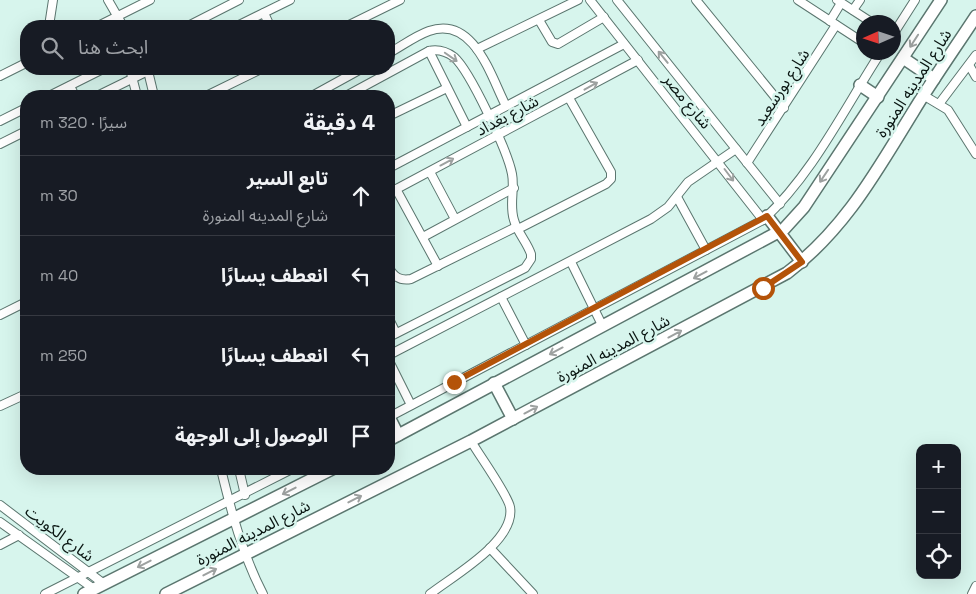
<!DOCTYPE html>
<html lang="ar">
<meta charset="utf-8">
<style>
:root{--surface:#171b24;--page:#242831;--text:#f1f3f6;--muted:#9ea1a6;--line:#363941}
body{margin:0;font-family:"Space Grotesk","Noto Sans Arabic",sans-serif;background:var(--page);color:var(--text);direction:rtl}
.controls{position:absolute;right:15px;bottom:15px;display:grid;overflow:hidden;border-radius:10px;box-shadow:0 5px 20px #0002}
.controls button{width:45px;height:45px;display:grid;place-items:center;padding:0;border:0;border-bottom:1px solid var(--line);background:var(--surface);color:var(--text);font:25px sans-serif}
.compass{position:absolute;left:856px;top:15px;width:45px;height:45px;border-radius:50%;background:var(--surface);box-shadow:0 5px 20px #0002;rotate:267deg}
.stop{position:absolute;width:15px;height:15px;margin:-11px;border:4px solid #b45309;border-radius:50%;background:#fff}
.stop.end{background:#b45309;border-color:#fff;box-shadow:0 1px 5px #0008}
.list{margin:0;padding:0;list-style:none}
h2{display:flex;justify-content:space-between;align-items:center;height:65px;margin:0;padding:0 20px;font-size:21px}
h2 small{font-size:16px;font-weight:400;color:var(--muted)}
.list li{display:grid;grid-template-columns:32px 1fr auto;gap:15px;align-items:center;box-sizing:border-box;height:80px;padding:0 20px;border-top:1px solid var(--line)}
.list b{display:block;font-size:19px;white-space:nowrap}
.list p{margin:0;font-size:16px;white-space:nowrap;color:var(--muted)}
.list em{font-size:16px;font-style:normal;color:var(--muted)}
.icon{flex:none;width:28px;height:28px;fill:none;stroke:currentColor;stroke-width:2;stroke-linecap:round;stroke-linejoin:round}
.map{position:relative;flex:none;width:976px;height:594px;overflow:hidden;direction:ltr}
.search{position:absolute;background:var(--surface);box-shadow:0 5px 20px #0002;left:20px;top:20px;width:375px;height:55px;display:flex;align-items:center;gap:12px;box-sizing:border-box;padding:0 18px;border-radius:20px;color:var(--muted);font-size:19px}
.panel{position:absolute;background:var(--surface);box-shadow:0 5px 20px #0002;left:20px;top:90px;width:375px;height:385px;border-radius:20px;direction:rtl}
.map>svg:first-child{display:block}
</style>
<div class="map">
<svg width="976" height="594" viewBox="0 0 976 594">
<rect width="100%" height="100%" fill="#d7f5ed"/>
<g fill="none" stroke-linecap="round" stroke-linejoin="round">
<defs>
<g id="minor">
<path d="M 108,0 L 123,26"/>
<path d="M 590,0 L 763,220"/>
<path d="M 617,0 L 780,204"/>
<path d="M 696,0 L 784,108"/>
<path d="M 798,0 L 864,43"/>
<path d="M 837,0 L 871,22"/>
<path d="M 853,10 L 860,0"/>
<path d="M 264,13 L 270,26"/>
<path d="M 539,20 L 552,42 L 558,44 L 604,17"/>
<path d="M 830,21 L 841,3"/>
<path d="M 49,26 L 53,0"/>
<path d="M 98,26 L 150,0"/>
<path d="M 188,26 L 239,0"/>
<path d="M 237,26 L 290,0"/>
<path d="M 347,26 L 400,0"/>
<path d="M 894,33 L 915,0"/>
<path d="M 477,49 L 578,0"/>
<path d="M 429,51 L 467,127"/>
<path d="M 389,53 C 402,46 415,36 429,31 C 474,15 491,77 506,106"/>
<path d="M 969,65 L 976,77"/>
<path d="M 130,69 L 137,96"/>
<path d="M 148,71 L 154,96"/>
<path d="M 0,76 L 26,63"/>
<path d="M 70,86 L 75,96"/>
<path d="M 923,95 L 948,110 L 976,154"/>
<path d="M 49,96 L 103,69"/>
<path d="M 97,96 L 152,69"/>
<path d="M 206,96 L 261,69"/>
<path d="M 312,96 L 361,69"/>
<path d="M 346,96 L 429,51 C 438,49 447,52 454,57 C 470,71 508,152 512,174 C 515,189 509,205 514,220 C 517,232 527,242 531,254 L 531,259 L 525,268 L 389,337"/>
<path d="M 939,104 L 976,55"/>
<path d="M 389,116 L 447,88"/>
<path d="M 0,121 L 26,108"/>
<path d="M 0,144 L 26,131"/>
<path d="M 747,163 L 836,25"/>
<path d="M 389,168 L 624,44"/>
<path d="M 430,172 L 455,219"/>
<path d="M 396,189 L 438,266"/>
<path d="M 389,193 L 638,60"/>
<path d="M 677,197 L 706,250"/>
<path d="M 518,229 L 606,184 L 611,179 L 611,172 L 569,98"/>
<path d="M 423,237 L 514,188"/>
<path d="M 571,262 L 603,327"/>
<path d="M 389,268 C 394,277 400,281 411,279 L 516,227"/>
<path d="M 501,297 L 526,345"/>
<path d="M 0,315 L 26,302"/>
<path d="M 389,319 L 396,333"/>
<path d="M 389,355 L 651,219 L 668,207 L 688,182 L 736,149"/>
<path d="M 389,361 L 411,405"/>
<path d="M 0,406 L 26,394"/>
<path d="M 389,417 L 763,220 C 813,174 844,109 881,52"/>
<path d="M 221,469 C 231,511 243,556 263,594"/>
<path d="M 239,469 L 245,495"/>
<path d="M 0,505 L 104,584"/>
<path d="M 0,522 L 94,589"/>
<path d="M 0,545 L 19,535"/>
<path d="M 490,548 L 533,594"/>
<path d="M 45,594 L 292,469"/>
<path d="M 430,594 C 453,576 516,541 510,507 C 508,495 479,455 471,441"/>
<path d="M 972,594 L 976,586"/>
</g>
<g id="secondary">
<path d="M 903,58 L 934,79"/>
<path d="M 860,85 L 878,97"/>
<path d="M 767,216 L 802,262"/>
<path d="M 494,383 L 513,419"/>
<path d="M 389,417 L 398,435"/>
<path d="M 389,440 L 784,229 L 804,207 L 941,0"/>
<path d="M 84,594 L 332,469"/>
<path d="M 166,594 L 471,441 L 787,273 C 845,229 876,172 913,112 C 933,79 955,48 976,16"/>
</g>
</defs>
<use href="#minor" stroke="#5b766f" stroke-width="10"/>
<use href="#secondary" stroke="#5b766f" stroke-width="14"/>
<use href="#minor" stroke="#fff" stroke-width="8"/>
<use href="#secondary" stroke="#fff" stroke-width="11"/>
</g>
<defs><path id="oneway-shaft" d="M-6 0H5M1.5-3L5.5 0L1.5 3" fill="none" stroke-width="1.6" stroke-linecap="round" stroke-linejoin="round" transform="scale(1.25)"/></defs>
<g stroke="#9da1a0">
<use href="#oneway-shaft" transform="translate(914 41) rotate(123)"/>
<use href="#oneway-shaft" transform="translate(451 57) rotate(35)"/>
<use href="#oneway-shaft" transform="translate(663 57) rotate(-129)"/>
<use href="#oneway-shaft" transform="translate(591 86) rotate(-29)"/>
<use href="#oneway-shaft" transform="translate(447 162) rotate(-28)"/>
<use href="#oneway-shaft" transform="translate(729 175) rotate(53)"/>
<use href="#oneway-shaft" transform="translate(824 176) rotate(124)"/>
<use href="#oneway-shaft" transform="translate(700 275) rotate(152)"/>
<use href="#oneway-shaft" transform="translate(675 334) rotate(-28)"/>
<use href="#oneway-shaft" transform="translate(556 351) rotate(152)"/>
<use href="#oneway-shaft" transform="translate(531 410) rotate(-28)"/>
<use href="#oneway-shaft" transform="translate(289 491) rotate(153)"/>
<use href="#oneway-shaft" transform="translate(355 499) rotate(-27)"/>
<use href="#oneway-shaft" transform="translate(144 564) rotate(153)"/>
<use href="#oneway-shaft" transform="translate(210 572) rotate(-27)"/>
</g>
<g fill="none" stroke-linecap="round" stroke-linejoin="round">
<path stroke="#b45309" stroke-width="6" d="M 454,382 L 767,216 L 802,262 L 763,288"/>
</g>
<g text-anchor="middle" stroke-width="5" stroke-linejoin="round" paint-order="stroke">
<g font-size="16" fill="#0a1512" stroke="#d7f5ed">
<text transform="translate(913 83) rotate(-57)" y="6">شارع المدينه المنورة</text>
<text transform="translate(781 87) rotate(-57)" y="6">شارع بورسعيد</text>
<text transform="translate(688 101) rotate(51)" y="6">شارع مصر</text>
<text transform="translate(507 115) rotate(-28)" y="6">شارع بغداد</text>
<text transform="translate(613 348) rotate(-28)" y="6">شارع المدينه المنورة</text>
<text transform="translate(253 532) rotate(-27)" y="6">شارع المدينه المنورة</text>
<text transform="translate(60 533) rotate(37)" y="6">شارع الكويت</text>
</g>
</g>
</svg>
<div class="controls">
<button>+</button>
<button>−</button>
<button><svg class="icon" aria-label="locate" viewBox="0 0 24 24"><circle cx="12" cy="12" r="6"/><path d="M12 2v4M12 18v4M2 12h4M18 12h4"/></svg></button>
</div>
<svg class="compass" viewBox="-18 -18 36 36"><path d="M0-13l5 13h-10z" fill="#e53935"/><path d="M0 13l5-13h-10z" fill="#9ea1a6"/></svg>
<div class="stop" style="left:763px;top:288px"></div>
<div class="stop end" style="left:454px;top:382px"></div>
<div class="search"><svg class="icon" aria-label="search" viewBox="0 0 24 24"><circle cx="10" cy="10" r="6"/><path d="M15 15l6 6"/></svg>ابحث هنا</div>
<section class="panel">
<h2>4 دقيقة<small>سيرًا · 320 m</small></h2>
<ul class="list">
<li><svg class="icon" aria-label="ahead" viewBox="0 0 24 24"><path d="M12 20V5M6 11l6-6 6 6"/></svg><div><b>تابع السير</b><p>شارع المدينه المنورة</p></div><em>30 m</em></li>
<li><svg class="icon" aria-label="left" viewBox="0 0 24 24"><path d="M17 20v-9H6M10 6l-5 5 5 5"/></svg><div><b>انعطف يسارًا</b></div><em>40 m</em></li>
<li><svg class="icon" aria-label="left" viewBox="0 0 24 24"><path d="M17 20v-9H6M10 6l-5 5 5 5"/></svg><div><b>انعطف يسارًا</b></div><em>250 m</em></li>
<li><svg class="icon" aria-label="arrive" viewBox="0 0 24 24"><path d="M6 21V4h12l-3 4 3 4H6"/></svg><div><b>الوصول إلى الوجهة</b></div></li>
</ul>
</section>
</div>
